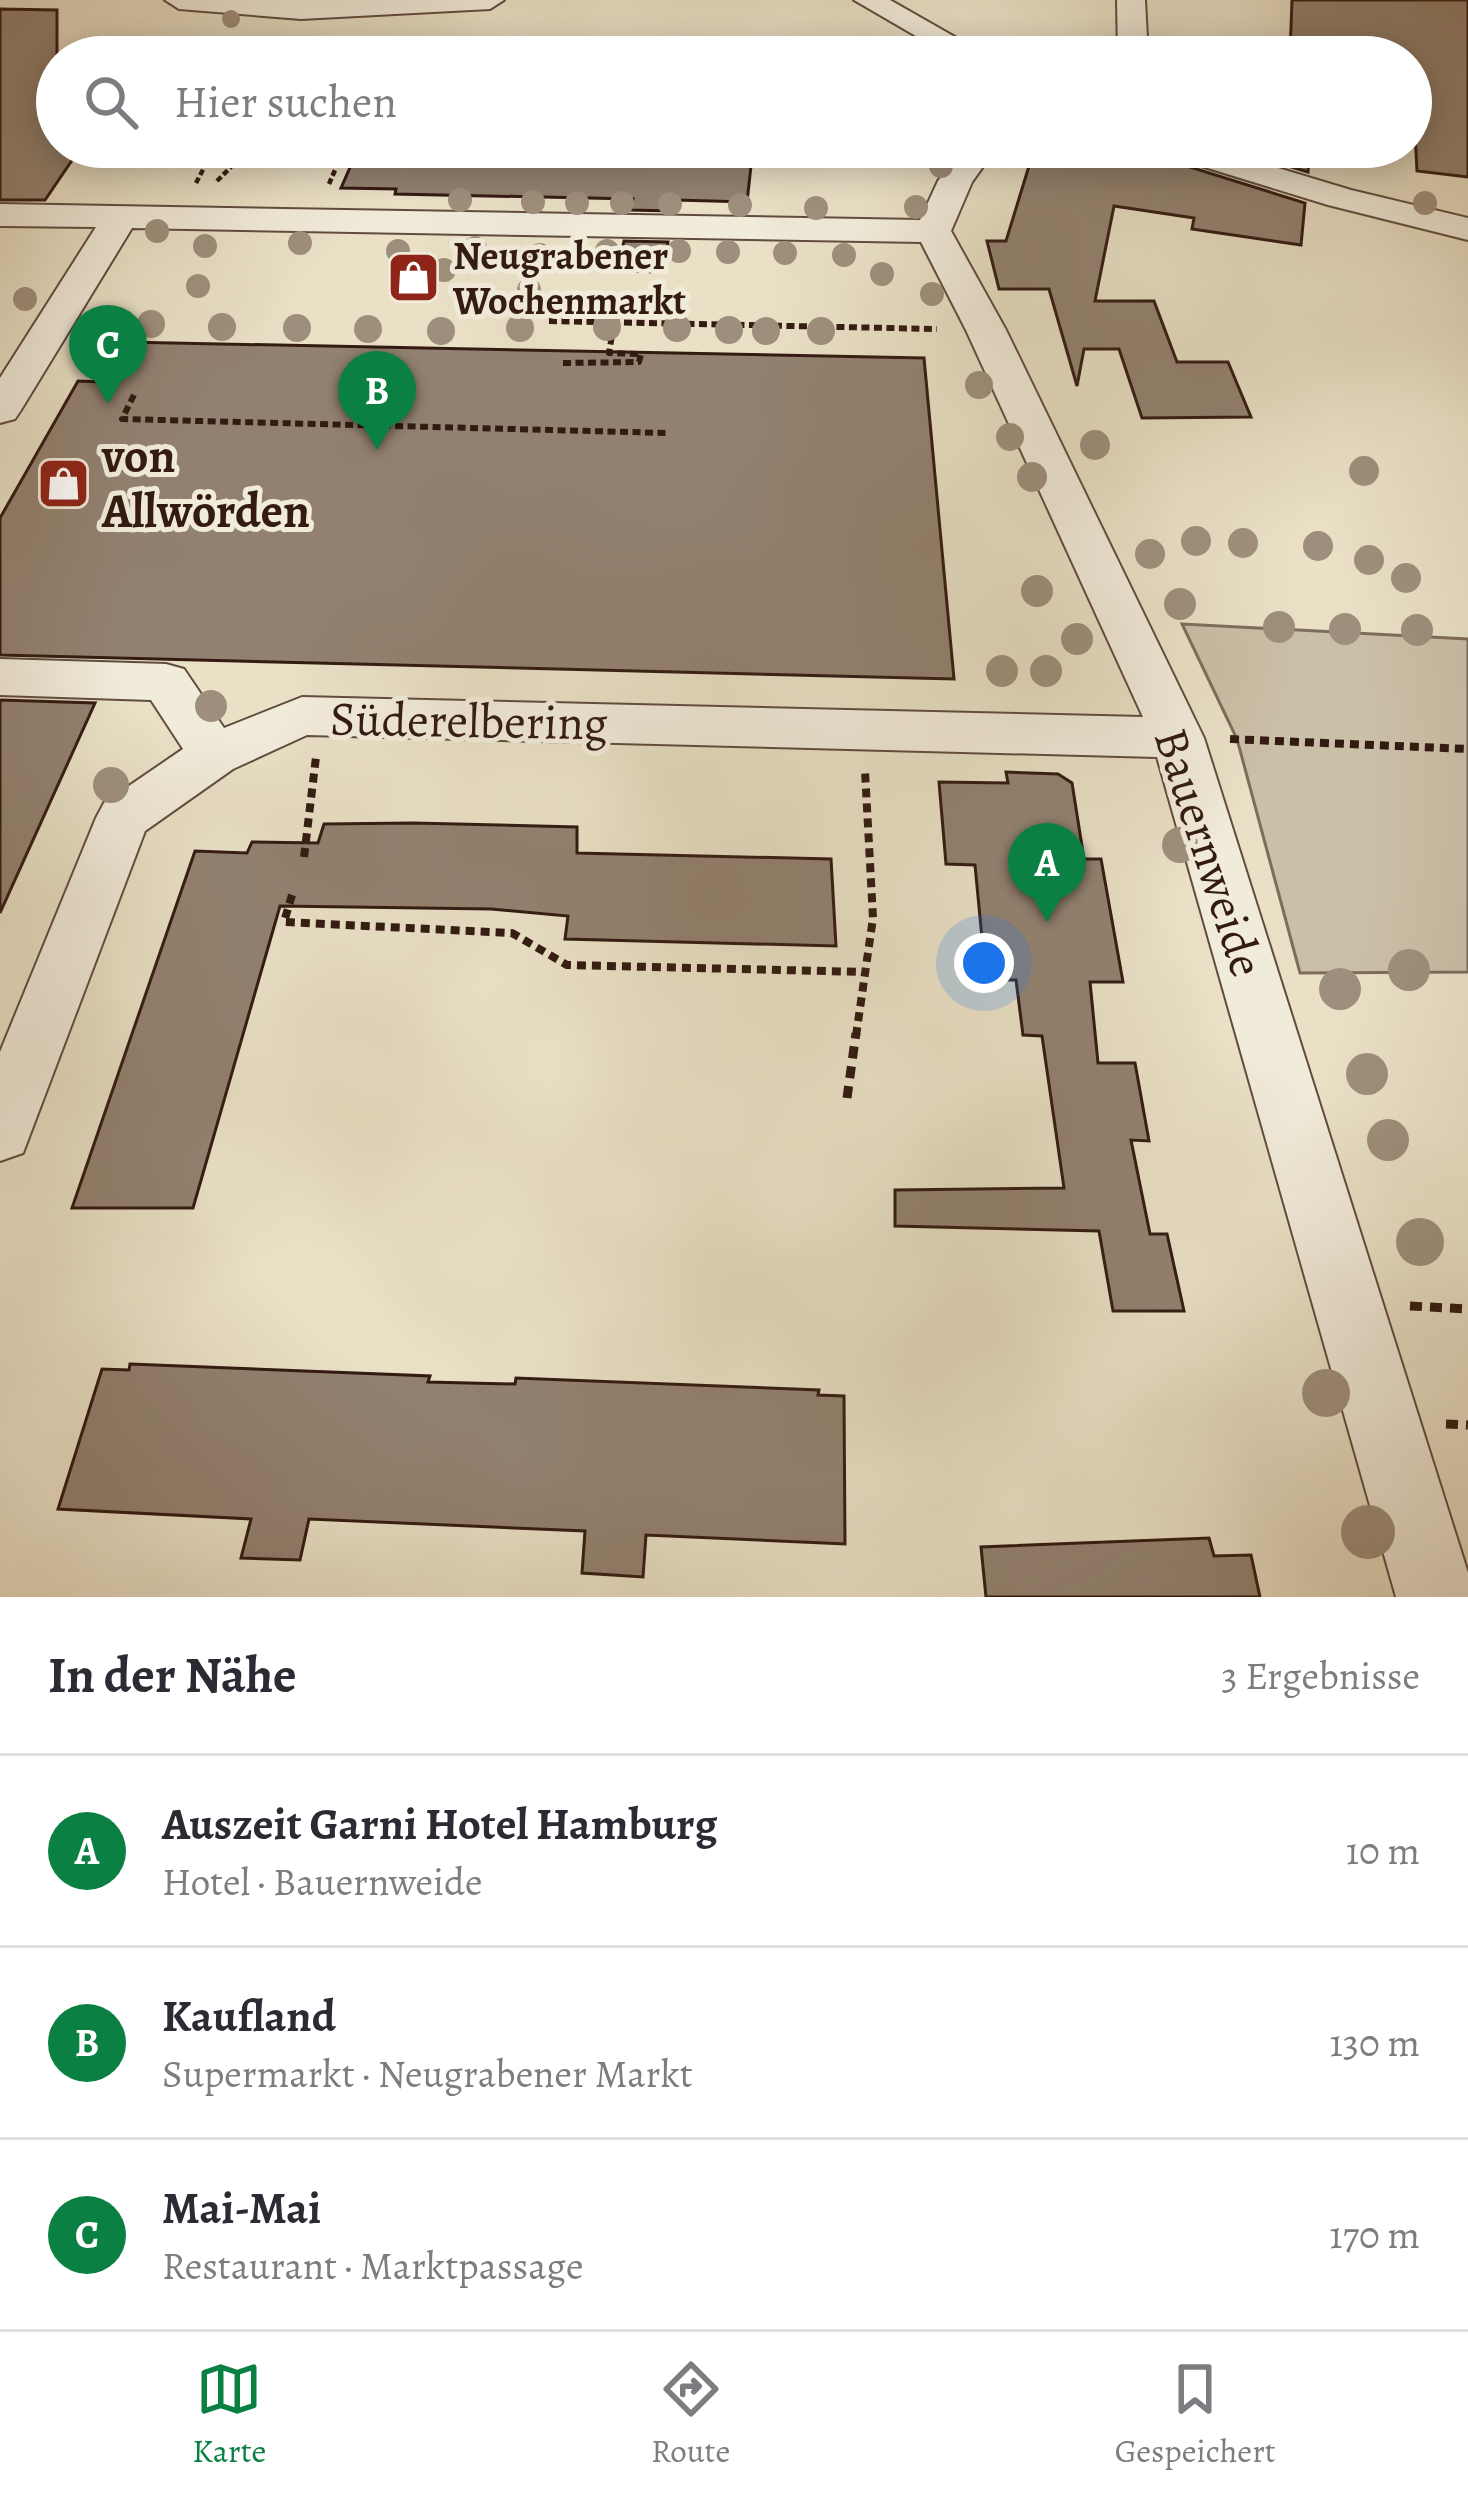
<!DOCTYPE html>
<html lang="de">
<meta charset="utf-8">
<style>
:root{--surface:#fff;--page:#f7f7f7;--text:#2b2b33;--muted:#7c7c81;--line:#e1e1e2;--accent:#0b8043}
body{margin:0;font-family:Alegreya,serif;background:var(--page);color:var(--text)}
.you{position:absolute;left:984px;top:963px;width:42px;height:42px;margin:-30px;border:9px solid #fff;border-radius:50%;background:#1a73e8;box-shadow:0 0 0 18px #1a73e833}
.badge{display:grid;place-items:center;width:78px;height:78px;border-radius:50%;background:var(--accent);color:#fff;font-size:39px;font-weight:700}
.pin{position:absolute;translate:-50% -99px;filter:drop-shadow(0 3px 6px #0008)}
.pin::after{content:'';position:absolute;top:63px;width:42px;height:36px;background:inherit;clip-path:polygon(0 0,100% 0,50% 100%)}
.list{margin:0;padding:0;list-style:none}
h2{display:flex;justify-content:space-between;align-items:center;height:156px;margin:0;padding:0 48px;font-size:51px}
h2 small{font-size:39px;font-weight:400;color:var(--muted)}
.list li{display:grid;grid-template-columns:78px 1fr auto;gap:36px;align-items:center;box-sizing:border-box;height:192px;padding:0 48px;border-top:3px solid var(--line)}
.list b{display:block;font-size:45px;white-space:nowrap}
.list p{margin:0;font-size:39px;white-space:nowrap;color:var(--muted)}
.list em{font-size:39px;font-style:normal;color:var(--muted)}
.icon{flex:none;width:66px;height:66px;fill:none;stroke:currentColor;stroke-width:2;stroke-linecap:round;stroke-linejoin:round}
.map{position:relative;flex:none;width:1468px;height:1597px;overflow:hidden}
.search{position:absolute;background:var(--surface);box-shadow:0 6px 30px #0003;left:36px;right:36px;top:36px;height:132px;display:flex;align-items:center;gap:30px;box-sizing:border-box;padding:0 42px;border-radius:66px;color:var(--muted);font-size:45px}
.sheet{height:732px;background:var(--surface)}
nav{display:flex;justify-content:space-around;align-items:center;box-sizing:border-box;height:168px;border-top:3px solid var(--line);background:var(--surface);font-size:33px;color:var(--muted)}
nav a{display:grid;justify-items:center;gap:6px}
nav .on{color:var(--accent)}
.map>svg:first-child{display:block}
</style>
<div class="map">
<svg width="1468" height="1597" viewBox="0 0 1468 1597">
<rect width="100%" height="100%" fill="#e9e0c6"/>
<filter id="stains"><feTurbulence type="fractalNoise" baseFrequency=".00167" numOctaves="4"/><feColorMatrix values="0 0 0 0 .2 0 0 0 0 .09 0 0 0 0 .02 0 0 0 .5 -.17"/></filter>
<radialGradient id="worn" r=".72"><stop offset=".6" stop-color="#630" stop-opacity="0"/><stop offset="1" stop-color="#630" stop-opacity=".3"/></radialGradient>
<path fill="#cabfa7" stroke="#7e6d5c" stroke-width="3" d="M 1182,624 L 1468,639 L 1468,972 L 1300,973 L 1237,739 Z"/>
<g fill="#928170" stroke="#331b12" stroke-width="3">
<path d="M 1292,0 L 1468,0 L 1468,177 L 1417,171 L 1411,57 L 1290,55 Z"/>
<path d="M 0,9 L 57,10 L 57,147 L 81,147 L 45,200 L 0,200 Z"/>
<path d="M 359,147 L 737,147 L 736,156 L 752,157 L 747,202 L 676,200 L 673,211 L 630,210 L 633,199 L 395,194 L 396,189 L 341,188 Z"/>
<path d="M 1137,147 L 1153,147 L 1161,158 L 1305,203 L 1301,245 L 1192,229 L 1194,218 L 1114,206 L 1095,301 L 1154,301 L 1177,362 L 1228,362 L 1251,417 L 1142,418 L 1119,349 L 1084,349 L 1077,386 L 1049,289 L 999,289 L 987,241 L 1006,241 L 1033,153 L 1134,166 Z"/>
<path d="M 1225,147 L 1310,147 L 1308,172 Z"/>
<path d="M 624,241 L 668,242 L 663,272 L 617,271 Z"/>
<path d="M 124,342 L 924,358 L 954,679 L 0,655 L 0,518 L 78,381 L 103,382 Z"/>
<path d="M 0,700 L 95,703 L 0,913 Z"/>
<path d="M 1006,772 L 1058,774 L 1072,783 L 1084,859 L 1101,859 L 1123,982 L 1090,982 L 1098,1063 L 1135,1063 L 1149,1141 L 1131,1140 L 1150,1234 L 1167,1234 L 1184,1311 L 1113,1311 L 1099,1231 L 895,1226 L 895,1190 L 1064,1188 L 1042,1036 L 1023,1035 L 1016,980 L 986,980 L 975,865 L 946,864 L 939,782 L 1008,783 Z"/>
<path d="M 413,823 L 577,827 L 577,853 L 831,859 L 836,946 L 565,939 L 568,916 L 491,909 L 280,906 L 193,1208 L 72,1208 L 195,851 L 247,853 L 252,842 L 318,843 L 324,824 Z"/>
<path d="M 130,1364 L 430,1376 L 428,1382 L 515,1384 L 516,1378 L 819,1390 L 818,1395 L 844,1396 L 845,1544 L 646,1535 L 643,1577 L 582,1573 L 585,1531 L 309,1519 L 300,1560 L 241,1558 L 251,1519 L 58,1509 L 102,1369 L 129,1370 Z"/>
<path d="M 1209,1538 L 1214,1556 L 1251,1555 L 1260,1597 L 986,1597 L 981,1547 Z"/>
</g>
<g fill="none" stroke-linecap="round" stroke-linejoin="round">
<defs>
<g id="minor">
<path d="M 165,0 L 504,0 L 490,9 L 301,19 L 179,9 Z"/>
<path d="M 854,0 L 890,0 L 990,57 L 952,57 Z"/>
<path d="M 1117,0 L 1145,0 L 1148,57 L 1118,57 Z"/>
<path d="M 963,147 L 997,147 L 972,182 L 951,231 L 1006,330 L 1204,738 L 1468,1573 L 1468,1597 L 1396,1597 L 1157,757 L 307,735 L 233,769 L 145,831 L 23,1153 L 0,1161 L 0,1052 L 96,818 L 104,803 L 183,749 L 151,700 L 0,695 L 0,659 L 166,664 L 184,669 L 224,728 L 302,697 L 1143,717 L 966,330 L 921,242 L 132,228 L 21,410 L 15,419 L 0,423 L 0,378 L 96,227 L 0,226 L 0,204 L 920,220 L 938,181 Z"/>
<path d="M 1157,147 L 1209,147 L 1351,190 L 1468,218 L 1468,240 L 1328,205 L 1162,154 Z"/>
</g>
</defs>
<use href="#minor" stroke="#604c3f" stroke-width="4"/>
<g stroke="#331b12" stroke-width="4.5" stroke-dasharray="6 3" stroke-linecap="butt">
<path d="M 217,181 L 231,167"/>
<path d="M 196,183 L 215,147"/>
<path d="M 329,184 L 345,147"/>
</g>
<g stroke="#331b12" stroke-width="6" stroke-dasharray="8 4.5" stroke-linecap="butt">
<path d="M 549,321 L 937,329"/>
<path d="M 563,363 L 639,362 L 641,354 L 609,353 L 614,323"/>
<path d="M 134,395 L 122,419 L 667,433"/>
</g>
<g stroke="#331b12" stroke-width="8" stroke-dasharray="9 6" stroke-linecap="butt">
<path d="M 1230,739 L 1468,749"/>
<path d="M 304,857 L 316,757"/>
<path d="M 292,895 L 284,922 L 512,933 L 567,965 L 866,972"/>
<path d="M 856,1036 L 873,918 L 865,771"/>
</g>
<g stroke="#331b12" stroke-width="9" stroke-dasharray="12 8" stroke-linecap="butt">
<path d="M 847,1098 L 856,1033"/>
<path d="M 1410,1306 L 1468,1309"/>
<path d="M 1446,1424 L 1468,1425"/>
</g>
<use href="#minor" fill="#f1ebda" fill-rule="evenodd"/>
</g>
<g fill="#9e8f7c">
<circle cx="231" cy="19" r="9"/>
<circle cx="941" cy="166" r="12"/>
<circle cx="460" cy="200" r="12"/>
<circle cx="533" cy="202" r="12"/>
<circle cx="577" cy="203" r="12"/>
<circle cx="622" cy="203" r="12"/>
<circle cx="1425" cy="203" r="12"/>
<circle cx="670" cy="204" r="12"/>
<circle cx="740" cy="205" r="12"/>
<circle cx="916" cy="207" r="12"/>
<circle cx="816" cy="208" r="12"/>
<circle cx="157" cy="231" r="12"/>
<circle cx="300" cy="243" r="12"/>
<circle cx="205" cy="246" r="12"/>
<circle cx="475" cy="248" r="12"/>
<circle cx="398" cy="251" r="12"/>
<circle cx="607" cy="251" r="12"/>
<circle cx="679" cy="251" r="12"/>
<circle cx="728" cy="252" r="12"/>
<circle cx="785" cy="253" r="12"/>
<circle cx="540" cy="255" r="12"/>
<circle cx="844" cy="255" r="12"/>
<circle cx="444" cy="270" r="12"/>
<circle cx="882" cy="274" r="12"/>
<circle cx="198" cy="286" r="12"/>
<circle cx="529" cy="290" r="12"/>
<circle cx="932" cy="294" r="12"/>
<circle cx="25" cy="299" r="12"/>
<circle cx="151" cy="324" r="14"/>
<circle cx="222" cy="327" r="14"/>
<circle cx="607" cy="327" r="14"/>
<circle cx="297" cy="328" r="14"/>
<circle cx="520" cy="328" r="14"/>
<circle cx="677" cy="328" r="14"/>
<circle cx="368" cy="329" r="14"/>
<circle cx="729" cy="330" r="14"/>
<circle cx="441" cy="331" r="14"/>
<circle cx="766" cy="331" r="14"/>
<circle cx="821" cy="331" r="14"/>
<circle cx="979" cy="385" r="14"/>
<circle cx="1010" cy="437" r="14"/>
<circle cx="1095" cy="445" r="15"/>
<circle cx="1364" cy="471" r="15"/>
<circle cx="1032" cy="477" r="15"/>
<circle cx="1196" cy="541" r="15"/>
<circle cx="1243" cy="543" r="15"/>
<circle cx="1318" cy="546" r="15"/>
<circle cx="1150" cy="554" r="15"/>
<circle cx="1369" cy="560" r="15"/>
<circle cx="1406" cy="578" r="15"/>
<circle cx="1037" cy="591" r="16"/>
<circle cx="1180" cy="604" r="16"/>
<circle cx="1279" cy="627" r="16"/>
<circle cx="1345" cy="629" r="16"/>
<circle cx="1417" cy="630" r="16"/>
<circle cx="1077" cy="639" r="16"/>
<circle cx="1002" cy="671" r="16"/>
<circle cx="1046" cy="671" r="16"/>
<circle cx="211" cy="706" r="16"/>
<circle cx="111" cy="785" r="18"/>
<circle cx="1180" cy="845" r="18"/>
<circle cx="1409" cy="970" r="21"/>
<circle cx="1340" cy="989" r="21"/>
<circle cx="1367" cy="1074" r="21"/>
<circle cx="1388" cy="1140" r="21"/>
<circle cx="1420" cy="1242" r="24"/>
<circle cx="1326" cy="1393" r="24"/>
<circle cx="1368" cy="1532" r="27"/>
</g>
<defs>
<symbol id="shop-square" viewBox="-11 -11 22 22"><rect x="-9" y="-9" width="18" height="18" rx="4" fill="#8f2418" stroke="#f1ebda"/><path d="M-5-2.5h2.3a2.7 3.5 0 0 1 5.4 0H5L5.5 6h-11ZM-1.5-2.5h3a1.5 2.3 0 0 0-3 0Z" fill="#fff"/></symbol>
</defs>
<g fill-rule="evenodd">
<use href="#shop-square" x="384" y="248" width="59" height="59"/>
<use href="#shop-square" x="34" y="454" width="59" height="59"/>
</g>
<g text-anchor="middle" stroke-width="10" stroke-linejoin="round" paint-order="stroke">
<g font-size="39" font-weight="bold" fill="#331b12" stroke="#f1ebda" text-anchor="start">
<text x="453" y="269">Neugrabener<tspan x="453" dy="45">Wochenmarkt</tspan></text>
</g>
<g font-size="48" font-weight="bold" fill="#331b12" stroke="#f1ebda" text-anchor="start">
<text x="102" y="472">von<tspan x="102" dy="55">Allwörden</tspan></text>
</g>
<g font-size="48" fill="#331b12" stroke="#f1ebda">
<text transform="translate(469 720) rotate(1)" y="17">Süderelbering</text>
<text transform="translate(1210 852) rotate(72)" y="17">Bauernweide</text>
</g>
</g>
<rect width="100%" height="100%" filter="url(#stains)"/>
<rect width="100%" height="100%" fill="url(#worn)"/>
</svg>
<div class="you"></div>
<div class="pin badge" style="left:1047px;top:922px">A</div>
<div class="pin badge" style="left:377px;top:450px">B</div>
<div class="pin badge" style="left:108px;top:404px">C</div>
<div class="search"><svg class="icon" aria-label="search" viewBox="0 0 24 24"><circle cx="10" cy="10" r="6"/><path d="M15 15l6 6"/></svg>Hier suchen</div>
</div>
<section class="sheet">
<h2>In der Nähe<small>3 Ergebnisse</small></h2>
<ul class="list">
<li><span class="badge">A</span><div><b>Auszeit Garni Hotel Hamburg</b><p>Hotel · Bauernweide</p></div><em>10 m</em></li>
<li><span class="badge">B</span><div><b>Kaufland</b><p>Supermarkt · Neugrabener Markt</p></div><em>130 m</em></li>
<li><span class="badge">C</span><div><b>Mai-Mai</b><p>Restaurant · Marktpassage</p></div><em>170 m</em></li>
</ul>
</section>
<nav>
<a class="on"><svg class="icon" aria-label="map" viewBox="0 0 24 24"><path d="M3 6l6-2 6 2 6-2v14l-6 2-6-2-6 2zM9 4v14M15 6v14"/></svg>Karte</a>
<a><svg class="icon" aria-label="directions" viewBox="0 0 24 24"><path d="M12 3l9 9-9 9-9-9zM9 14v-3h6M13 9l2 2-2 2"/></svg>Route</a>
<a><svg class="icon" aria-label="saved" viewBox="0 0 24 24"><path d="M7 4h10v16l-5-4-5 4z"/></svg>Gespeichert</a>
</nav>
